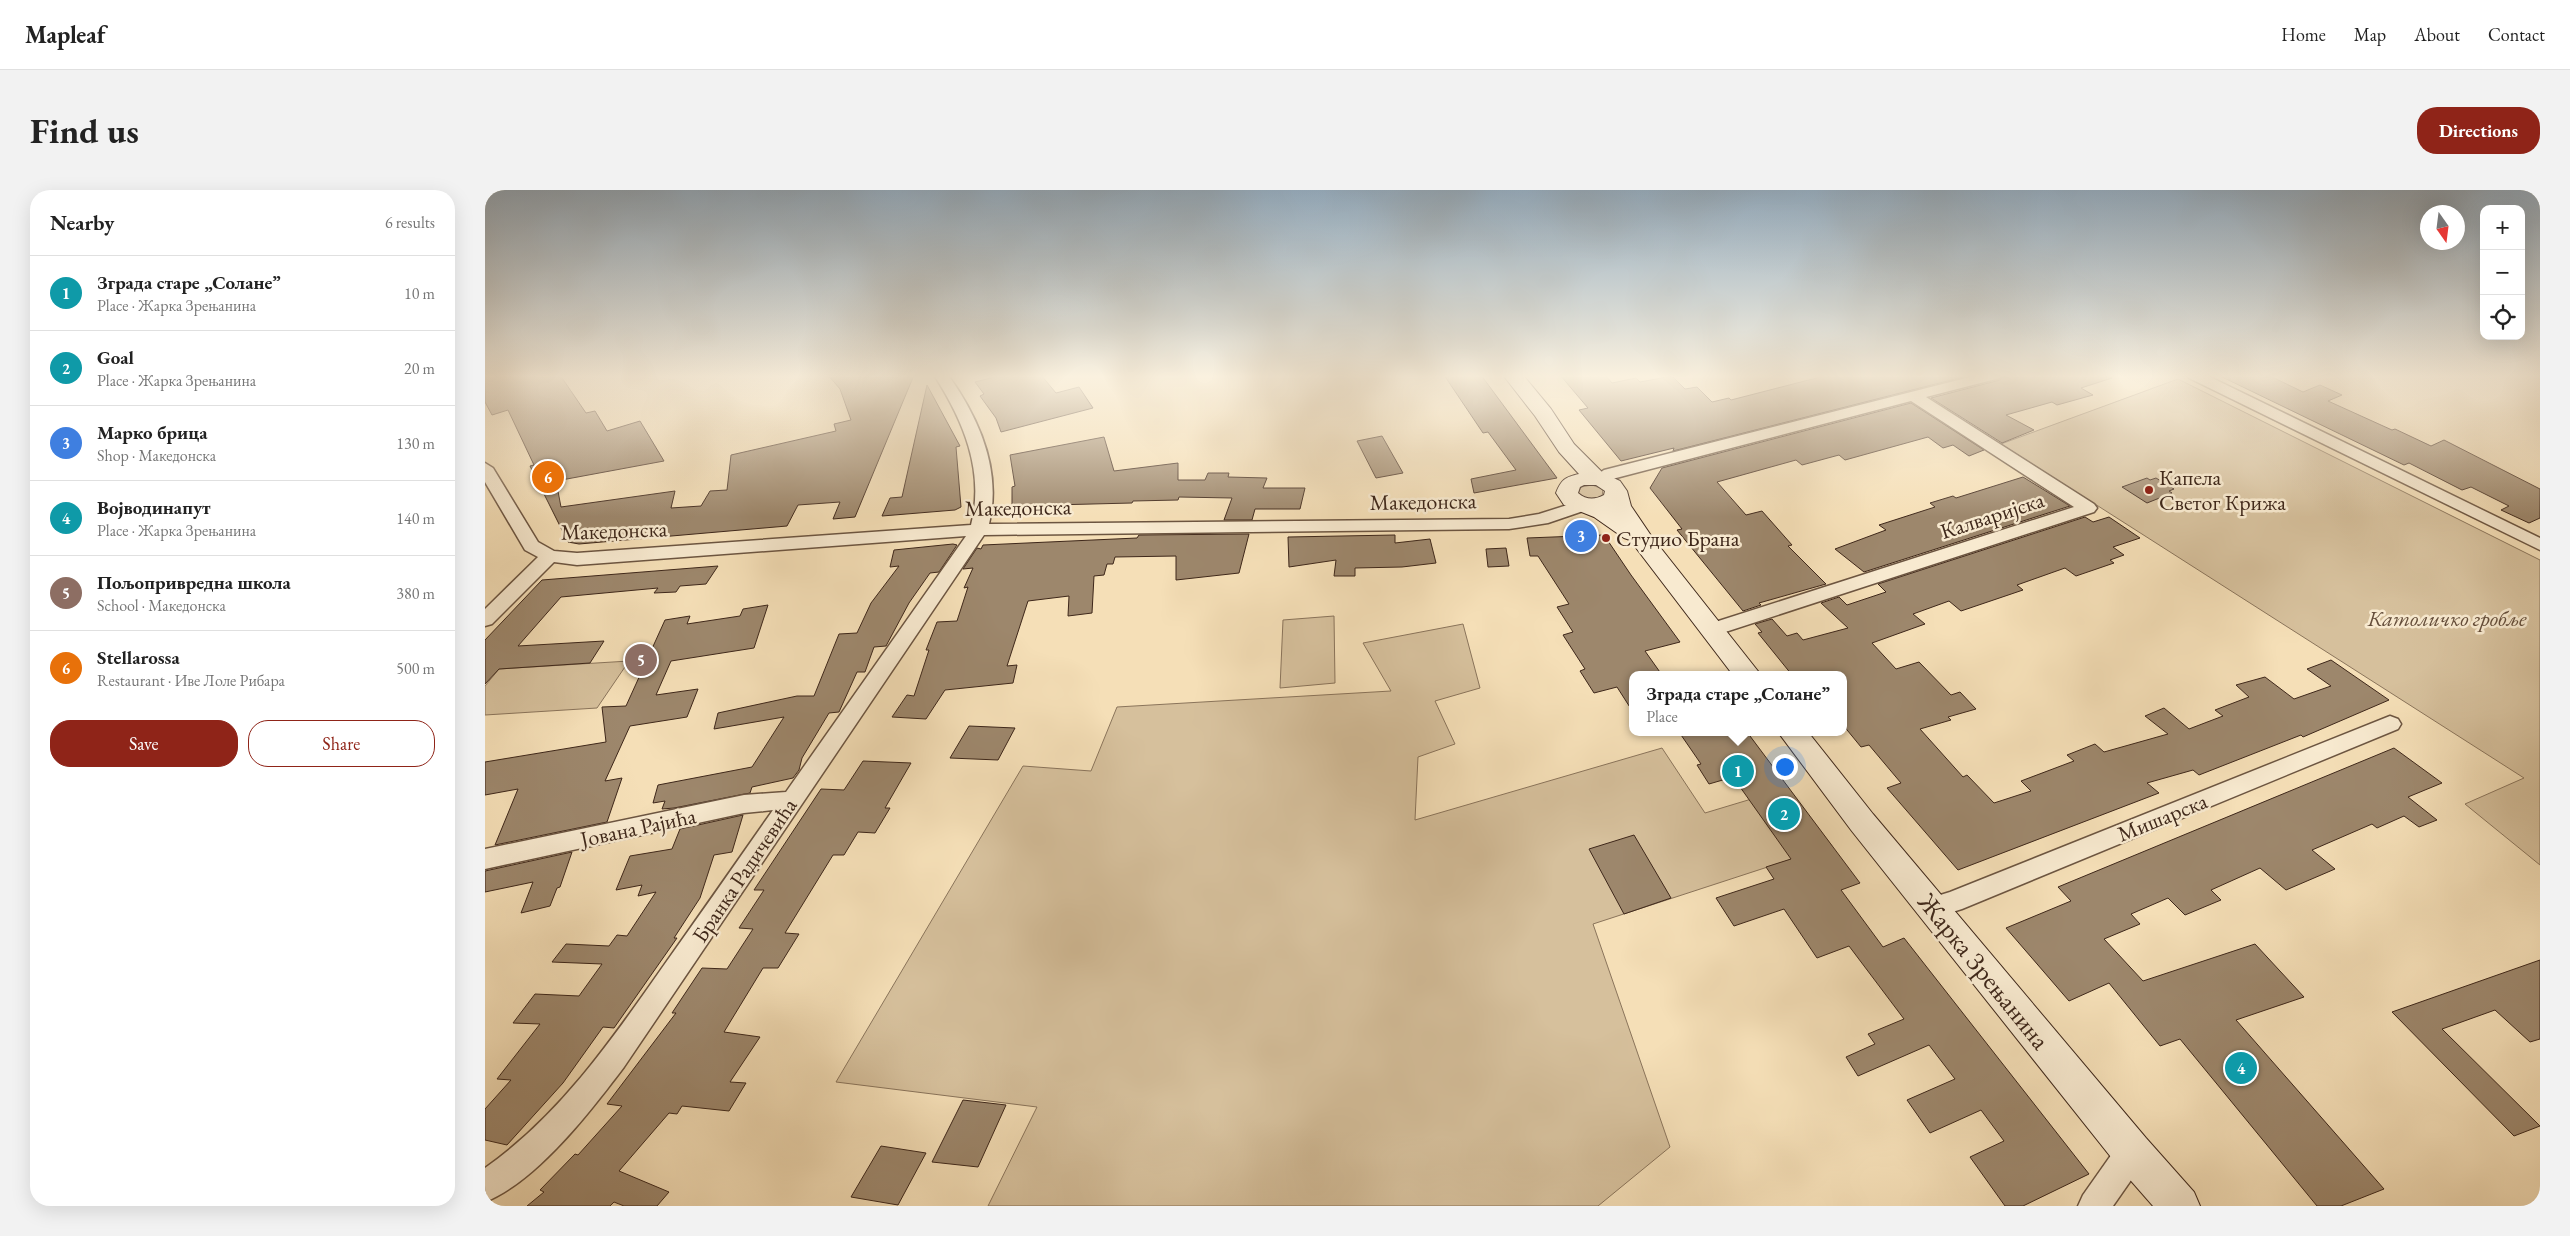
<!DOCTYPE html>
<meta charset="utf-8">
<style>
:root{--surface:#fff;--page:#f2f2f2;--text:#222;--muted:#767676;--line:#e0e0e0;--accent:#8f2418}
body{margin:0;font-family:"EB Garamond",serif;background:var(--page);color:var(--text)}
.controls{position:absolute;right:15px;top:15px;display:grid;overflow:hidden;border-radius:10px;box-shadow:0 5px 20px #0002}
.controls button{width:45px;height:45px;display:grid;place-items:center;padding:0;border:0;border-bottom:1px solid var(--line);background:var(--surface);color:var(--text);font:25px sans-serif}
.compass{position:absolute;left:1935px;top:15px;width:45px;height:45px;border-radius:50%;background:var(--surface);box-shadow:0 5px 20px #0002;rotate:166deg}
.you{position:absolute;left:1299px;top:576px;width:18px;height:18px;margin:-12px;border:4px solid #fff;border-radius:50%;background:#1a73e8;box-shadow:0 0 0 8px #1a73e833}
.badge{display:grid;place-items:center;width:32px;height:32px;border-radius:50%;background:var(--accent);color:#fff;font-size:16px;font-weight:700}
.pin{position:absolute;translate:-50% -50%;border:2px solid #fff;box-shadow:0 1px 5px #0006}
.popup{position:absolute;left:1144px;top:481px;width:218px;height:65px;box-sizing:border-box;display:grid;place-content:center;border-radius:10px;background:var(--surface);filter:drop-shadow(0 1px 4px #0005);font-size:16px;white-space:nowrap;color:var(--muted)}
.popup b{font-size:19px;color:var(--text)}
.popup::after{content:'';position:absolute;left:50%;top:100%;margin-left:-10px;border:10px solid transparent;border-top-color:var(--surface)}
.list{margin:0;padding:0;list-style:none}
h2{display:flex;justify-content:space-between;align-items:center;height:65px;margin:0;padding:0 20px;font-size:21px}
h2 small{font-size:16px;font-weight:400;color:var(--muted)}
.list li{display:grid;grid-template-columns:32px 1fr auto;gap:15px;align-items:center;box-sizing:border-box;height:75px;padding:0 20px;border-top:1px solid var(--line)}
.list b{display:block;font-size:19px;white-space:nowrap}
.list p{margin:0;font-size:16px;white-space:nowrap;color:var(--muted)}
.list em{font-size:16px;font-style:normal;color:var(--muted)}
.actions{display:flex;gap:10px;padding:15px 20px}
.actions a{flex:1;padding:11px 0;border:1px solid var(--accent);border-radius:20px;text-align:center;font-size:18px;color:var(--accent)}
.actions .main{background:var(--accent);color:#fff}
.icon{flex:none;width:28px;height:28px;fill:none;stroke:currentColor;stroke-width:2;stroke-linecap:round;stroke-linejoin:round}
.map{position:relative;flex:none;width:2055px;height:1016px;overflow:hidden;border-radius:20px}
header{display:flex;align-items:center;gap:30px;box-sizing:border-box;height:70px;padding:0 25px;background:var(--surface);border-bottom:1px solid var(--line)}
header strong{font-size:24px}
nav{display:flex;gap:28px;margin-inline-start:auto;font-size:18px}
.intro{display:flex;align-items:center;justify-content:space-between;box-sizing:border-box;height:120px;padding:0 30px}
h1{margin:0;font-size:35px}
.button{padding:12px 22px;border-radius:20px;background:var(--accent);color:#fff;font-size:18px;font-weight:700}
main{display:flex;gap:30px;padding:0 30px}
aside{flex:1;background:var(--surface);border-radius:20px;box-shadow:0 5px 20px #0002}
.map>svg:first-child{display:block}
</style>
<header>
<strong>Mapleaf</strong>
<nav><a>Home</a><a>Map</a><a>About</a><a>Contact</a></nav>
</header>
<div class="intro"><h1>Find us</h1><a class="button">Directions</a></div>
<main>
<aside>
<h2>Nearby<small>6 results</small></h2>
<ul class="list">
<li><span class="badge" style="background:#0f9aa8">1</span><div><b>Зграда старе „Солане”</b><p>Place · Жарка Зрењанина</p></div><em>10 m</em></li>
<li><span class="badge" style="background:#0f9aa8">2</span><div><b>Goal</b><p>Place · Жарка Зрењанина</p></div><em>20 m</em></li>
<li><span class="badge" style="background:#3f7fe0">3</span><div><b>Марко брица</b><p>Shop · Македонска</p></div><em>130 m</em></li>
<li><span class="badge" style="background:#0f9aa8">4</span><div><b>Војводинапут</b><p>Place · Жарка Зрењанина</p></div><em>140 m</em></li>
<li><span class="badge" style="background:#8d6e63">5</span><div><b>Пољопривредна школа</b><p>School · Македонска</p></div><em>380 m</em></li>
<li><span class="badge" style="background:#e8710a">6</span><div><b>Stellarossa</b><p>Restaurant · Иве Лоле Рибара</p></div><em>500 m</em></li>
</ul>
<div class="actions"><a class="main">Save</a><a>Share</a></div>
</aside>
<div class="map">
<svg width="2055" height="1016" viewBox="0 0 2055 1016">
<rect width="100%" height="100%" fill="#f5dfb7"/>
<filter id="stains"><feTurbulence type="fractalNoise" baseFrequency=".004" numOctaves="4"/><feColorMatrix values="0 0 0 0 .2 0 0 0 0 .09 0 0 0 0 .02 0 0 0 .5 -.17"/></filter>
<radialGradient id="worn" r=".72"><stop offset=".6" stop-color="#630" stop-opacity="0"/><stop offset="1" stop-color="#630" stop-opacity=".3"/></radialGradient>
<g fill="#d6c09c" stroke="#8a745b">
<path d="M 1693,189 L 2055,370 L 2055,675 L 1980,614 L 2039,588 L 1516,254 Z"/>
<path d="M 1107,295 L 1118,299 L 1117,307 L 1102,310 L 1093,304 L 1096,297 Z"/>
<path d="M 849,426 L 850,493 L 795,498 L 798,430 Z"/>
<path d="M 978,434 L 995,498 L 950,511 L 970,554 L 933,567 L 930,630 L 1177,558 L 1220,623 L 1303,598 L 1347,656 L 1108,734 L 1185,957 L 1113,1016 L 503,1016 L 552,917 L 351,892 L 538,576 L 606,581 L 632,517 L 906,501 L 878,453 Z"/>
<path d="M 144,471 L 112,518 L 0,525 L 0,496 L 14,479 Z"/>
</g>
<g fill="#9d876c" stroke="#3e271a">
<path d="M 0,185 L 75,185 L 101,223 L 110,221 L 122,241 L 155,231 L 179,271 L 71,291 L 76,317 L 190,301 L 186,318 L 216,316 L 225,301 L 242,300 L 246,265 L 351,241 L 349,234 L 366,230 L 355,199 L 343,185 L 429,185 L 370,327 L 348,329 L 355,312 L 313,315 L 302,336 L 94,354 L 83,352 L 45,276 L 49,275 L 23,220 L 7,225 L 0,212 Z"/>
<path d="M 517,185 L 556,185 L 571,203 L 594,197 L 608,218 L 516,242 L 511,228 L 495,206 L 499,204 L 490,192 Z"/>
<path d="M 959,185 L 996,185 L 1072,288 L 989,303 L 986,289 L 1031,280 L 1003,242 L 998,243 Z"/>
<path d="M 1075,185 L 1120,185 L 1127,193 L 1151,188 L 1155,192 L 1187,186 L 1200,199 L 1212,197 L 1227,212 L 1244,208 L 1246,210 L 1343,185 L 1486,185 L 1188,261 L 1189,258 L 1136,271 L 1094,220 L 1103,218 Z"/>
<path d="M 1519,185 L 1626,185 L 1627,188 L 1596,198 L 1608,205 L 1572,215 L 1567,212 L 1521,225 L 1549,240 L 1517,253 L 1446,208 L 1515,190 Z"/>
<path d="M 1733,185 L 1783,185 L 1818,202 L 1835,195 L 1857,205 L 1843,211 L 1907,240 L 1910,239 L 1946,256 L 1959,250 L 2055,299 L 2055,328 L 2044,333 L 2016,320 L 2024,316 L 1986,297 L 1977,300 L 1924,273 L 1919,275 Z"/>
<path d="M 442,195 L 475,256 L 471,257 L 476,317 L 470,320 L 397,326 L 405,308 L 417,307 Z"/>
<path d="M 1426,213 L 1499,260 L 1484,266 L 1468,255 L 1458,258 L 1443,247 L 1360,270 L 1354,265 L 1317,275 L 1311,270 L 1232,292 L 1261,325 L 1277,321 L 1307,355 L 1303,356 L 1341,394 L 1274,413 L 1276,415 L 1258,421 L 1192,340 L 1197,339 L 1165,298 L 1177,278 Z"/>
<path d="M 897,246 L 918,283 L 891,288 L 872,251 Z"/>
<path d="M 619,247 L 629,281 L 693,273 L 693,290 L 720,290 L 723,283 L 744,283 L 743,287 L 782,288 L 778,298 L 820,298 L 815,319 L 770,319 L 767,330 L 739,330 L 747,308 L 694,307 L 693,310 L 648,311 L 647,313 L 527,316 L 527,297 L 530,296 L 525,265 Z"/>
<path d="M 1538,287 L 1585,316 L 1379,382 L 1350,359 L 1401,340 L 1394,335 L 1450,317 L 1445,313 L 1468,306 L 1471,308 Z"/>
<path d="M 1662,288 L 1665,290 L 1671,288 L 1689,299 L 1684,301 L 1687,303 L 1662,313 L 1637,297 Z"/>
<path d="M 1600,327 L 1608,332 L 1624,327 L 1655,348 L 1628,357 L 1639,365 L 1625,370 L 1629,373 L 1591,386 L 1580,378 L 1532,395 L 1538,400 L 1476,421 L 1464,411 L 1428,424 L 1440,434 L 1387,453 L 1411,479 L 1434,472 L 1466,505 L 1475,502 L 1491,519 L 1463,527 L 1466,530 L 1435,539 L 1478,587 L 1482,585 L 1509,613 L 1546,601 L 1536,591 L 1589,571 L 1582,565 L 1610,554 L 1619,562 L 1683,544 L 1660,526 L 1679,518 L 1704,539 L 1738,526 L 1730,520 L 1764,507 L 1751,495 L 1780,487 L 1809,509 L 1846,496 L 1822,479 L 1846,470 L 1904,510 L 1818,547 L 1816,545 L 1714,585 L 1708,580 L 1662,593 L 1674,603 L 1473,680 L 1402,598 L 1416,593 L 1384,555 L 1376,557 L 1358,535 L 1358,485 L 1307,485 L 1273,443 L 1277,442 L 1270,434 L 1287,429 L 1302,446 L 1312,443 L 1318,450 L 1363,438 L 1336,413 L 1354,407 L 1362,415 L 1401,402 L 1393,394 Z"/>
<path d="M 764,344 L 754,383 L 691,390 L 691,366 L 630,367 L 628,374 L 622,374 L 619,385 L 609,386 L 607,423 L 583,426 L 584,406 L 543,411 L 522,476 L 532,475 L 528,493 L 460,500 L 441,529 L 407,527 L 422,505 L 429,506 L 444,460 L 441,460 L 452,432 L 472,431 L 483,397 L 479,398 L 488,378 L 478,379 L 492,358 L 496,359 L 498,355 L 652,348 L 654,345 Z"/>
<path d="M 910,345 L 910,353 L 945,349 L 951,373 L 917,377 L 870,378 L 870,386 L 849,386 L 851,370 L 804,377 L 803,347 Z"/>
<path d="M 1119,345 L 1146,385 L 1195,452 L 1160,461 L 1177,485 L 1148,485 L 1148,522 L 1132,497 L 1109,503 L 1095,481 L 1100,479 L 1078,445 L 1088,442 L 1072,417 L 1084,414 L 1053,366 L 1045,366 L 1042,348 Z"/>
<path d="M 468,354 L 472,355 L 454,382 L 445,383 L 424,413 L 401,456 L 389,457 L 380,482 L 372,482 L 354,522 L 344,523 L 317,568 L 314,580 L 308,588 L 267,597 L 265,603 L 189,618 L 177,619 L 180,611 L 168,613 L 173,595 L 267,577 L 299,527 L 229,539 L 233,523 L 312,506 L 329,506 L 354,444 L 372,443 L 386,413 L 414,376 L 405,377 L 409,360 Z"/>
<path d="M 1021,358 L 1024,376 L 1003,377 L 1001,359 Z"/>
<path d="M 233,376 L 221,394 L 195,396 L 191,402 L 169,403 L 173,398 L 76,407 L 33,456 L 119,451 L 105,473 L 14,479 L 0,494 L 0,450 L 57,390 Z"/>
<path d="M 283,415 L 269,458 L 186,471 L 171,505 L 213,499 L 202,527 L 145,536 L 120,591 L 137,588 L 122,632 L 10,655 L 33,599 L 0,605 L 0,572 L 121,552 L 117,517 L 141,516 L 180,430 L 205,426 L 202,434 L 255,426 L 258,419 Z"/>
<path d="M 484,536 L 530,538 L 513,570 L 465,568 Z"/>
<path d="M 1194,542 L 1262,542 L 1375,693 L 1356,700 L 1398,757 L 1419,748 L 1604,984 L 1538,1016 L 1520,1016 L 1485,967 L 1519,951 L 1496,920 L 1445,943 L 1422,910 L 1470,889 L 1444,855 L 1373,886 L 1361,867 L 1390,854 L 1383,844 L 1419,829 L 1364,756 L 1332,768 L 1299,719 L 1249,736 L 1231,708 L 1289,689 L 1281,677 L 1306,669 L 1248,587 L 1224,594 L 1212,575 L 1216,574 Z"/>
<path d="M 1909,558 L 1957,593 L 1923,607 L 1952,630 L 1934,637 L 1919,626 L 1892,638 L 1887,634 L 1827,660 L 1850,679 L 1801,700 L 1775,678 L 1726,700 L 1736,710 L 1700,725 L 1683,708 L 1646,724 L 1655,734 L 1619,749 L 1658,791 L 1770,754 L 1819,807 L 1751,830 L 1899,999 L 1856,1016 L 1832,1016 L 1695,849 L 1675,856 L 1624,793 L 1584,811 L 1521,738 L 1586,711 L 1573,697 Z"/>
<path d="M 378,571 L 426,573 L 400,618 L 405,618 L 390,643 L 373,642 L 359,665 L 348,665 L 300,743 L 314,744 L 293,778 L 278,778 L 239,842 L 275,847 L 245,892 L 261,893 L 244,921 L 197,916 L 192,924 L 184,923 L 134,981 L 184,1002 L 172,1016 L 139,1016 L 129,1012 L 125,1016 L 42,1016 L 59,1002 L 55,1000 L 90,964 L 93,965 L 137,916 L 122,914 L 191,823 L 187,823 L 217,778 L 242,779 L 268,739 L 254,738 L 279,700 L 269,700 L 336,599 L 359,600 Z"/>
<path d="M 258,625 L 247,662 L 229,665 L 215,708 L 189,748 L 192,748 L 129,838 L 118,837 L 78,893 L 22,955 L 0,950 L 0,919 L 26,890 L 12,889 L 55,834 L 28,833 L 50,804 L 94,806 L 117,774 L 67,772 L 81,754 L 124,756 L 132,745 L 142,746 L 171,702 L 153,706 L 157,695 L 131,700 L 145,666 L 187,659 L 195,639 Z"/>
<path d="M 1149,645 L 1186,708 L 1139,724 L 1104,659 Z"/>
<path d="M 87,662 L 75,697 L 72,698 L 65,716 L 36,723 L 48,692 L 0,702 L 0,681 Z"/>
<path d="M 2055,770 L 2055,849 L 2045,852 L 2010,820 L 1957,839 L 2055,936 L 2029,946 L 1907,822 Z"/>
<path d="M 478,910 L 521,915 L 493,977 L 447,972 Z"/>
<path d="M 396,956 L 441,963 L 413,1015 L 366,1007 Z"/>
</g>
<g fill="none" stroke-linecap="round" stroke-linejoin="round">
<defs>
<g id="street">
<path d="M 449,185 L 463,185 C 494,228 517,281 504,334 L 1024,329 L 1054,324 L 1098,310 L 1104,311 L 1107,315 L 1104,319 L 1063,333 L 1024,339 L 499,345 L 139,877 C 105,922 52,991 0,1012 L 0,978 C 74,926 126,851 177,778 C 214,726 251,673 288,620 L 259,623 L 0,679 L 0,659 L 259,605 L 301,602 L 481,346 L 92,375 L 69,372 L 7,434 L 0,436 L 0,419 L 53,367 L 40,360 L 0,292 L 0,273 L 8,278 L 53,352 L 69,361 L 92,363 L 486,335 C 500,281 478,230 449,185 Z"/>
<path d="M 1493,185 L 1517,185 L 1515,188 L 1441,207 L 1609,314 L 1612,318 L 1609,322 L 1228,446 L 1221,445 L 1218,440 L 1221,435 L 1589,317 L 1426,211 L 1131,288 L 1114,294 L 1108,293 L 1106,289 L 1119,280 Z"/>
<path d="M 1702,185 L 1721,185 L 2055,348 L 2055,360 L 1704,188 Z"/>
<path d="M 1905,526 L 1913,529 L 1916,534 L 1913,539 L 1477,719 L 1448,728 L 1439,724 L 1435,717 L 1439,710 L 1465,702 Z"/>
<path d="M 1647,947 L 1658,951 L 1662,962 L 1658,973 L 1628,1016 L 1593,1016 L 1598,1005 L 1636,951 Z"/>
</g>
<g id="secondary">
<path d="M 1018,185 L 1038,185 L 1066,219 L 1089,254 L 1118,283 L 1135,291 L 1142,301 L 1146,316 L 1167,347 L 1276,485 L 1248,485 L 1145,350 L 1139,348 L 1109,327 L 1079,315 L 1071,303 C 1076,290 1080,287 1094,284 L 1074,262 L 1050,226 ZM 1099,295 L 1111,295 L 1120,301 L 1119,305 C 1110,310 1101,310 1093,303 L 1095,297 Z"/>
<path d="M 1293,542 L 1323,542 L 1388,624 L 1661,948 L 1709,1002 L 1715,1016 L 1668,1016 L 1633,976 L 1366,640 Z"/>
</g>
</defs>
<use href="#street" stroke="#6c5541" stroke-width="3"/>
<use href="#secondary" stroke="#3e271a" stroke-width="2"/>
<use href="#street" fill="#f8ead0" fill-rule="evenodd"/>
<use href="#secondary" fill="#f8ead0" fill-rule="evenodd"/>
</g>
<linearGradient id="sky" x2="0" y2="1"><stop stop-color="#94acbf"/><stop offset="0.57" stop-color="#faf1df"/><stop offset="1" stop-color="#faf1df" stop-opacity="0"/></linearGradient>
<rect width="2055" height="327" fill="url(#sky)"/>
<g fill="#8f2418" stroke="#f8ead0" stroke-width="2">
<circle cx="1664" cy="300" r="5"/>
<circle cx="1121" cy="348" r="5"/>
</g>
<g text-anchor="middle" stroke-width="5" stroke-linejoin="round" paint-order="stroke">
<g font-size="22" fill="#3e271a" stroke="#f8ead0" text-anchor="start">
<text x="1674" y="295">Капела<tspan x="1674" dy="25">Светог Крижа</tspan></text>
<text x="1131" y="356">Студио Брана</text>
</g>
<g font-size="22" fill="#3e271a" stroke="#f8ead0">
<text transform="translate(938 311) rotate(-1)" y="8">Македонска</text>
<text transform="translate(533 317) rotate(-1)" y="8">Македонска</text>
<text transform="translate(1507 325) rotate(-18)" y="8">Калваријска</text>
<text transform="translate(129 340) rotate(-2)" y="8">Македонска</text>
<text transform="translate(1677 627) rotate(-22)" y="8">Мишарска</text>
<text transform="translate(153 637) rotate(-12)" y="8">Јована Рајића</text>
<text transform="translate(259 680) rotate(-56)" y="8">Бранка Радичевића</text>
</g>
<g font-size="22" font-style="italic" fill="#644d3a" stroke="#f8ead0">
<text x="1962" y="436">Католичко гробље</text>
</g>
<g font-size="26" fill="#3e271a" stroke="#f8ead0">
<text transform="translate(1499 781) rotate(51)" y="9">Жарка Зрењанина</text>
</g>
</g>
<rect width="100%" height="100%" filter="url(#stains)"/>
<rect width="100%" height="100%" fill="url(#worn)"/>
</svg>
<div class="controls">
<button>+</button>
<button>−</button>
<button><svg class="icon" aria-label="locate" viewBox="0 0 24 24"><circle cx="12" cy="12" r="6"/><path d="M12 2v4M12 18v4M2 12h4M18 12h4"/></svg></button>
</div>
<svg class="compass" viewBox="-18 -18 36 36"><path d="M0-13l5 13h-10z" fill="#e53935"/><path d="M0 13l5-13h-10z" fill="#767676"/></svg>
<div class="you"></div>
<div class="pin badge" style="left:1253px;top:581px;background:#0f9aa8">1</div>
<div class="popup"><b>Зграда старе „Солане”</b>Place</div>
<div class="pin badge" style="left:1299px;top:624px;background:#0f9aa8">2</div>
<div class="pin badge" style="left:1096px;top:346px;background:#3f7fe0">3</div>
<div class="pin badge" style="left:1756px;top:878px;background:#0f9aa8">4</div>
<div class="pin badge" style="left:156px;top:470px;background:#8d6e63">5</div>
<div class="pin badge" style="left:63px;top:287px;background:#e8710a">6</div>
</div>
</main>
